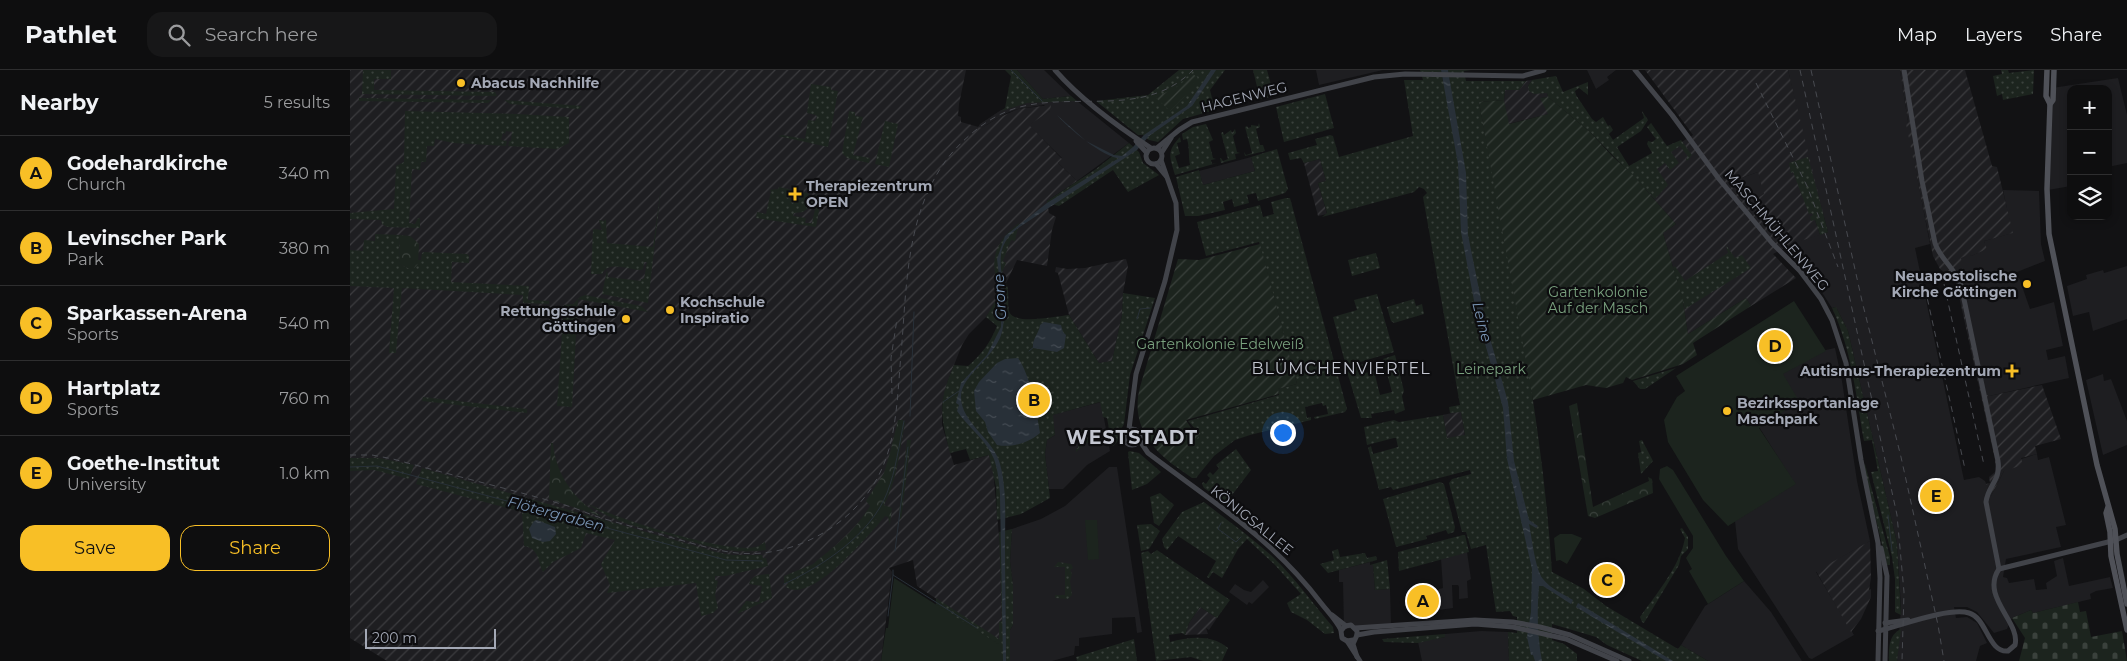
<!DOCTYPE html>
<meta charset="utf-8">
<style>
:root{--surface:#0e0e0f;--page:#171718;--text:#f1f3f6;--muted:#9b9c9e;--line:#2e2e2f;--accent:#f8bf26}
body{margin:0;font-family:Montserrat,sans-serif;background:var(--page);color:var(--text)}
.controls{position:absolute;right:15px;top:15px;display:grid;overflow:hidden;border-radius:10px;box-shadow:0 2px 8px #0003}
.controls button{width:45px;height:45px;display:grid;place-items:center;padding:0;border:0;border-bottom:1px solid var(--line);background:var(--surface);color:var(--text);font:25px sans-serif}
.scale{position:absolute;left:15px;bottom:12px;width:131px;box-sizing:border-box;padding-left:5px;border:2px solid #a3a8b5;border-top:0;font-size:14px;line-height:18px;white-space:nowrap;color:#a3a8b5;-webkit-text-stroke:4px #0d0d0f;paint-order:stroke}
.you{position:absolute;left:932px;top:362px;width:18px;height:18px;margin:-12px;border:4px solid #fff;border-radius:50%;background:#1a73e8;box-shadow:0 0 0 8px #1a73e833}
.badge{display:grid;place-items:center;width:32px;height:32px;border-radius:50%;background:var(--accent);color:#111;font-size:16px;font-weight:700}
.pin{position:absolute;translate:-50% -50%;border:2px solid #fff;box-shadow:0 1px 5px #0006}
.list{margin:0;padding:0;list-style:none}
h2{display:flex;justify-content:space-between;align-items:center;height:65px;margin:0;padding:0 20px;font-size:21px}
h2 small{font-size:16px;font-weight:400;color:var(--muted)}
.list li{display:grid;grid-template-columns:32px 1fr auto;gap:15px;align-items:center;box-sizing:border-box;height:75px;padding:0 20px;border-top:1px solid var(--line)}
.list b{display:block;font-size:19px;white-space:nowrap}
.list p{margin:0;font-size:16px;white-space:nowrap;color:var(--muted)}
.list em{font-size:16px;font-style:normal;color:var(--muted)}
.actions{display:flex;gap:10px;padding:15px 20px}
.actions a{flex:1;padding:11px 0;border:1px solid var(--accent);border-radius:15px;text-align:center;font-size:18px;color:var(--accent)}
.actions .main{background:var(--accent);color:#111}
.icon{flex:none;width:28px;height:28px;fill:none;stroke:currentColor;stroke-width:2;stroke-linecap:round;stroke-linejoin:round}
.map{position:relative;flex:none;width:1777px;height:591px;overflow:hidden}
header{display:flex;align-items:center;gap:30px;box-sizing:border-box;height:70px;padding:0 25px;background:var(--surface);border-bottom:1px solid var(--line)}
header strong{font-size:24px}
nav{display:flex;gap:28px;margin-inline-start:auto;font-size:18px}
.search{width:350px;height:45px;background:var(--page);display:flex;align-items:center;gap:12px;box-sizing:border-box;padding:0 18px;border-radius:15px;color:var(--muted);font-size:19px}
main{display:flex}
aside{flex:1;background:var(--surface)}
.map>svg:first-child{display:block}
</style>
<header>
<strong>Pathlet</strong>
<div class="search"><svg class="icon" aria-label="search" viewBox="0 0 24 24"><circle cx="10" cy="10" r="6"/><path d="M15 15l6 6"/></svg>Search here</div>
<nav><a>Map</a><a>Layers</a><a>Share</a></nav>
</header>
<main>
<aside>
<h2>Nearby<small>5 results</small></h2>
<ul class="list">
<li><span class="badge">A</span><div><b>Godehardkirche</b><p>Church</p></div><em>340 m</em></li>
<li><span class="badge">B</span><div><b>Levinscher Park</b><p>Park</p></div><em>380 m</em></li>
<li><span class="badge">C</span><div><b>Sparkassen-Arena</b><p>Sports</p></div><em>540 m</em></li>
<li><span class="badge">D</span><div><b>Hartplatz</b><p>Sports</p></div><em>760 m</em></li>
<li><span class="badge">E</span><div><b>Goethe-Institut</b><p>University</p></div><em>1.0 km</em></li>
</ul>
<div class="actions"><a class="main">Save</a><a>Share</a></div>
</aside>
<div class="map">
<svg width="1777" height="591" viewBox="0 0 1777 591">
<defs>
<pattern id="industrial-furrows" width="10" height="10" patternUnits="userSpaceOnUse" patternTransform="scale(1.25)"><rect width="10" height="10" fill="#1e1e21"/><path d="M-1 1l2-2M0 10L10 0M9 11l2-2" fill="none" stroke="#3c3c3f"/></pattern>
<pattern id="grass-dots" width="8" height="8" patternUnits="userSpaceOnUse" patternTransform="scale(1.25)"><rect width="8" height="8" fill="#1c241e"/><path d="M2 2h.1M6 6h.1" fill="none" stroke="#3a413c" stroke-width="1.8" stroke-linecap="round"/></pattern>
<pattern id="forest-crowns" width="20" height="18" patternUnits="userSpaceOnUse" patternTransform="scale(1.25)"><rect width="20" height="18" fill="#1c241e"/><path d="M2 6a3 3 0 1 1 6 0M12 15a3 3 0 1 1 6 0" fill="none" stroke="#3a413c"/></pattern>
<pattern id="cemetery-stones" width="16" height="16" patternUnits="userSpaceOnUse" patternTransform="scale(1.25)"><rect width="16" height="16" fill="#1c241e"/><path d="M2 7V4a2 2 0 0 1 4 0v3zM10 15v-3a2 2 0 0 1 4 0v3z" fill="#3a413c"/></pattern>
<pattern id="garden-furrows" width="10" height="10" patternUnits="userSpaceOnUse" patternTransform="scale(1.25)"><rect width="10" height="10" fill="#1c241e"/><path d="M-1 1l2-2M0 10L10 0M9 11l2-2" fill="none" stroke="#3a413c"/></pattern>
<pattern id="water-ripples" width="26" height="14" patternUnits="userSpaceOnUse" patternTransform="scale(1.25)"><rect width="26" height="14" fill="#283038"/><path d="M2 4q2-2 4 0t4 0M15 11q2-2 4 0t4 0" fill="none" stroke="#444b53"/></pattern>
</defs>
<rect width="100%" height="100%" fill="#121214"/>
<g fill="#1e1e21">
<path d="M 667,0 L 694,0 L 721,26 L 693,29 Z"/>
<path d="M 966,0 L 1033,0 L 969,15 Z"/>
<path d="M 1237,0 L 1266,0 L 1257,7 L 1259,10 L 1246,19 Z"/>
<path d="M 1438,0 L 1550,0 L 1558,52 L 1557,54 L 1580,174 L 1565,178 L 1614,410 L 1629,407 L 1635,411 L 1641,426 L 1654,401 L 1671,389 L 1687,384 L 1688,390 L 1699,387 L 1716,455 L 1706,457 L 1711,477 L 1656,489 L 1653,507 L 1657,508 L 1659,513 L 1684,509 L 1686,520 L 1697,519 L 1696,513 L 1707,506 L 1704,491 L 1713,488 L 1719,516 L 1760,507 L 1763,518 L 1746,521 L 1740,524 L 1741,529 L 1683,543 L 1681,540 L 1662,548 L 1657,559 L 1644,563 L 1627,542 L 1617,537 L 1604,537 L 1606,548 L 1617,547 L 1627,553 L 1637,573 L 1630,576 L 1626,591 L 1547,591 L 1551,538 L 1547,473 L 1498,261 L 1486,237 L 1482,238 L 1462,207 L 1433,176 L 1478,162 L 1458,87 Z"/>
<path d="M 1768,8 L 1777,45 L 1777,93 L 1758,97 L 1758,19 L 1721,19 L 1721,116 L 1698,120 L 1702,18 Z"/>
<path d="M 703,31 L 727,31 L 779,73 L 727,111 L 708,93 L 712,88 L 678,55 L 700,41 L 694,35 L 668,39 L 657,43 L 638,54 L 622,66 L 630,54 L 651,40 L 676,33 Z"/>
<path d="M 901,87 L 905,101 L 853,115 L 849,101 Z"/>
<path d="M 1408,102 L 1415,124 L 1409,127 L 1411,136 L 1407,139 L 1379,112 Z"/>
<path d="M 1653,120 L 1689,121 L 1691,174 L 1695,191 L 1667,202 L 1680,239 L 1704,232 L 1713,276 L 1696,280 L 1698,290 L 1715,286 L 1719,308 L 1639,326 L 1636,324 L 1611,210 L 1611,187 L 1620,183 L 1621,186 L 1636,179 L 1634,171 L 1662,163 Z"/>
<path d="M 1777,196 L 1777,249 L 1743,261 L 1739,242 L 1723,246 L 1717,216 L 1737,209 L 1736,205 L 1753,200 L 1754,203 Z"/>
<path d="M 1485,278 L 1492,311 L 1507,411 L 1520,471 L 1466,502 L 1504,565 L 1462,589 L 1459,588 L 1388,479 L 1385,451 L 1445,414 L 1409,357 L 1432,304 L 1476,280 Z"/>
<path d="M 1753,304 L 1754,311 L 1761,309 L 1777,351 L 1777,375 L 1753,385 L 1736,310 Z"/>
<path d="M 751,332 L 760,381 L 737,395 L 713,419 L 699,419 L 695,384 L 697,370 L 705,365 L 702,345 Z"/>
<path d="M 759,397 L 767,397 L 792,562 L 787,563 L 785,547 L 762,548 L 762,564 L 729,568 L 729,576 L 725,576 L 724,585 L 702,591 L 660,591 L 660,560 L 663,555 L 663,516 L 660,491 L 662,459 L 691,449 L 715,436 Z"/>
<path d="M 1117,482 L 1121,509 L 1117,511 L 1118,528 L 1109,529 L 1109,517 L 1108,515 L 1102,515 L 1103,538 L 1089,540 L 1088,535 L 1085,535 L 1084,525 L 1089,519 L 1093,518 L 1091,489 Z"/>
<path d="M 1020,492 L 1020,495 L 1023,495 L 1025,520 L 1040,519 L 1041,554 L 994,559 L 993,512 L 989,512 L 989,500 Z"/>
<path d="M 913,510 L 919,517 L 902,534 L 899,532 L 897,535 L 879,522 L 885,514 L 894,520 L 901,522 Z"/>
<path d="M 1394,511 L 1421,542 L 1452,591 L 1358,591 L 1331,575 L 1355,536 Z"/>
<path d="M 1131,561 L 1158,562 L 1159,591 L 1072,591 L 1068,572 L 1095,567 L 1095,564 Z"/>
</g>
<g fill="url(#industrial-furrows)" fill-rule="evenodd">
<path d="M 0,0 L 616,0 L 609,34 L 608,46 L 611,47 L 611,52 L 632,58 L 648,48 L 668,39 L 701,35 L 700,41 L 679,55 L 712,89 L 708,93 L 727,111 L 697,131 L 699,143 L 706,147 L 702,160 L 697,196 L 667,190 L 651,224 L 636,247 L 619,264 L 612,275 L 598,310 L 592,334 L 592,355 L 604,395 L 639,385 L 643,399 L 652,501 L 652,551 L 649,552 L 649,570 L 567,516 L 563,490 L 539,498 L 542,502 L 531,591 L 37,591 L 0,568 Z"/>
<path d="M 1295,0 L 1438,0 L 1474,147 L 1465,150 L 1470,165 L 1434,176 L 1434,178 L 1423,184 L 1446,208 L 1401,236 L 1396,228 L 1338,264 L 1333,231 L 1313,163 L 1326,154 L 1281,103 L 1343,65 ZM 1408,102 L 1414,124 L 1409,127 L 1411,136 L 1407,138 L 1379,112 Z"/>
<path d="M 1550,0 L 1615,0 L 1642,96 L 1647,97 L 1663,163 L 1634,171 L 1637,179 L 1621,186 L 1620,184 L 1611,188 L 1615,209 L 1611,210 L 1636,324 L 1639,326 L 1692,315 L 1711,369 L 1685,376 L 1687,384 L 1671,388 L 1673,395 L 1654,401 L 1641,426 L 1636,414 L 1640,413 L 1639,407 L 1645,402 L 1645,390 L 1631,326 L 1607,217 L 1605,210 L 1590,199 L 1583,186 L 1556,54 L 1558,52 Z"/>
<path d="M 1182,10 L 1178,16 L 1197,23 L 1198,27 L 1191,28 L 1199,44 L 1158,54 L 1154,30 L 1155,20 L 1169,20 L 1176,11 Z"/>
<path d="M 970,89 L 976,111 L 968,113 L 977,144 L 968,146 L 954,93 Z"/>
<path d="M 776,189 L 778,196 L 773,223 L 772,245 L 762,291 L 749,293 L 719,245 L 708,203 L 705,202 L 706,197 L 717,199 L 735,198 Z"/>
<path d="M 1111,341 L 1115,366 L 1097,369 L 1093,345 Z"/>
<path d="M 1520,471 L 1521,508 L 1519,520 L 1521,519 L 1521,527 L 1511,549 L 1501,562 L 1466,501 Z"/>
<path d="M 850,537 L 867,548 L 859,560 L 856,558 L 858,564 L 835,565 L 839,553 Z"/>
</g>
<g fill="url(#grass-dots)">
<path d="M 13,0 L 41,0 L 41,9 L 24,9 L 24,20 L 145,22 L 147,26 L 12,24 Z"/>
<path d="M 655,0 L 667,0 L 693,29 L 721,26 L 727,31 L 677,33 L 651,41 L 655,38 L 661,6 Z"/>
<path d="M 829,0 L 875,0 L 860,20 L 865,40 L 833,49 L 808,72 L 799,70 L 793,65 L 788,65 L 746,31 L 798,25 Z"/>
<path d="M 903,0 L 917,0 L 924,26 L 910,29 Z"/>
<path d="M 1070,0 L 1091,0 L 1093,12 L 1100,12 L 1098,0 L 1121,0 L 1114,1 L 1116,11 L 1176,11 L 1169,20 L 1155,20 L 1154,30 L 1129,32 C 1158,188 1192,343 1202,502 L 1234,519 L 1256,536 L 1328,579 L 1331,575 L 1358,591 L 1292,591 L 1257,575 L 1246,567 L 1202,554 L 1202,570 L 1214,574 L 1227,584 L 1227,591 L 1159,591 L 1158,562 L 1167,563 L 1167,547 L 1163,546 L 1160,541 L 1146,542 L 1136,475 L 1121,479 L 1116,462 L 1112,462 L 1099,413 L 1102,409 L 1121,404 L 1120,400 L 1043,420 L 1041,417 L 1029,420 L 1018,378 L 1021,376 L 1023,384 L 1048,377 L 1046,368 L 1044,368 L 1017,375 L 1014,357 L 1044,350 L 1049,352 L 1093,345 L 1097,368 L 1115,365 L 1111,342 L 1100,343 L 1099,337 L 1110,335 L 1073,127 L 1077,123 L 1074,119 L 1069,117 L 1064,122 L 972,147 L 977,143 L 968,113 L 976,111 L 970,89 L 954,93 L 951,88 L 940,90 L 938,83 L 967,75 L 965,69 L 980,65 L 983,66 L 989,87 L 1063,66 L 1054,10 L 1073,10 Z"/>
<path d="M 1651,0 L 1658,0 L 1659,3 L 1684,0 L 1683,24 L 1653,30 L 1652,24 L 1647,26 L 1643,6 L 1652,4 Z"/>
<path d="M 1206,6 L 1213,22 L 1238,12 L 1238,25 L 1229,18 L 1225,21 L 1226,25 L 1242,49 L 1246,52 L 1253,47 L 1258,56 L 1260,55 L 1263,60 L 1259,64 L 1263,70 L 1294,48 L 1292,41 L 1298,50 L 1291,61 L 1267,77 L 1279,96 L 1302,83 L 1297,74 L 1298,71 L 1302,72 L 1306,69 L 1297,57 L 1301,53 L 1317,76 L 1331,70 L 1342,85 L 1337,91 L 1336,89 L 1338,87 L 1330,76 L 1321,82 L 1329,93 L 1320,100 L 1315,93 L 1307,99 L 1318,115 L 1305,129 L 1241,63 L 1198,27 L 1197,23 L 1184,24 L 1179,21 L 1178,16 L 1182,10 Z"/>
<path d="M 461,14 L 481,17 L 481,20 L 488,21 L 478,77 L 428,66 L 432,65 L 455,69 L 458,50 L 465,51 L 467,47 L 466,45 L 457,43 Z"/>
<path d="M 975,24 L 984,58 L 934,72 L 926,37 Z"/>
<path d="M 9,28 L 142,30 L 138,33 L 9,31 Z"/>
<path d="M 154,30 L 232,36 L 229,39 L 160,34 Z"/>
<path d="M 55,41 L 167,44 L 219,47 L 219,73 L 207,79 L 158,76 L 159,71 L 161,71 L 162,62 L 156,61 L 155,64 L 153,63 L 151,70 L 157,71 L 156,76 L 103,73 L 85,69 L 84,76 L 77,76 L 76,92 L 71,92 L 70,100 L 62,99 L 59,153 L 65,154 L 68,148 L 70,148 L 70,158 L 37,157 L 32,154 L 31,150 L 0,149 L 0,143 L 44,139 L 46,96 L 54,92 Z"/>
<path d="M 499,41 L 505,42 L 505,46 L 513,47 L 503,85 L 520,88 L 519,93 L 497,88 L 492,83 Z"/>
<path d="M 535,51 L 548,54 L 539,97 L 525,94 Z"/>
<path d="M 909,53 L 910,57 L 906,59 L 910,75 L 913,75 L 915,81 L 895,86 L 894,82 L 896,85 L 902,83 L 895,57 L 897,56 L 898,58 L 901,57 L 901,55 L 908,56 Z"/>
<path d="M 856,54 L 863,70 L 859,72 L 863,88 L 866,89 L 861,90 L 862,94 L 867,93 L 825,105 C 820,87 816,82 830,67 L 831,72 L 827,73 L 830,84 L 825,86 L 829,98 L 840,95 C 838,85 840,80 837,69 L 833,70 L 832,64 L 843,57 Z"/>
<path d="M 885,59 L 886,63 L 883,66 L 887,82 L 890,83 L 885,84 L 886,89 L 871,93 L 870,88 L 871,88 L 873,91 L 878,89 L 871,63 L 873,62 L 874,65 L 881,60 L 882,63 Z"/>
<path d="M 779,73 L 789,82 L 793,93 L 809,105 L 778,122 L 763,100 L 709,136 L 697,133 L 697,131 L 746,99 Z"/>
<path d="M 927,79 L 938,119 L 935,123 L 908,131 L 906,123 L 897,125 L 899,133 L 884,137 L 882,129 L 873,132 L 875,140 L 848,146 L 835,146 L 826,107 L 849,100 L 853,115 L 905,101 L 901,87 Z"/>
<path d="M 1458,87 L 1478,162 L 1470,165 L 1465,150 L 1461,151 L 1460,147 L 1463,145 L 1462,143 L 1459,144 L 1443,102 L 1441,103 L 1439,93 Z"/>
<path d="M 312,110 L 298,233 L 252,224 L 257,200 L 258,207 L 291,211 L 291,209 L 294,209 L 297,192 L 294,192 L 293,199 L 291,200 C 278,200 259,190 252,204 L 241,204 L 243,159 L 252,160 L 249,150 L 254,151 L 256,149 L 257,173 L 303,177 Z"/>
<path d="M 429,117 L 457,123 L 459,125 L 457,139 L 453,142 L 444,143 L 443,146 L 456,148 L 455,153 L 462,153 L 465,139 L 461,135 L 461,126 L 467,125 L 465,134 L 470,135 L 466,157 L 406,148 L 407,142 L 416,144 L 421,121 L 419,120 L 428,119 Z"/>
<path d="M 936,128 L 940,128 L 997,339 L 995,342 L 965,349 L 964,347 L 978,344 L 976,335 L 973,336 L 972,333 L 955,337 L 957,348 L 961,347 L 961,350 L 900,365 L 885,370 L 864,386 L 846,408 L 842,408 L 825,396 L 850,364 L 838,351 L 929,325 L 928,319 L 947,314 L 909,172 L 856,186 L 847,152 L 910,135 L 913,147 L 924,144 L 921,132 Z"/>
<path d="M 669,153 L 665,171 L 661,170 L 653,191 L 656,193 L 649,210 L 646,209 C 640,182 650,169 669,153 Z"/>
<path d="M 25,164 L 50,165 L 49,194 L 58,198 L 64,198 L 68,190 L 71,190 L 72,183 L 74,182 L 117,184 L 119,186 L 119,193 L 102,192 L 101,212 L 179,216 L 178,230 L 199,231 L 199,234 L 173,233 L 173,225 L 52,218 L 46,283 L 39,283 L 44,218 L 0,216 L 0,180 L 13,181 L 14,170 L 25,171 Z"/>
<path d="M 1376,175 L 1385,188 L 1392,185 L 1401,198 L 1335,239 L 1323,198 L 1325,196 L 1335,211 L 1378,183 Z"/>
<path d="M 1026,183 L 1030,198 L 1002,206 L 998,190 Z"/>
<path d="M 656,213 C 660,222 657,231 659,241 C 663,256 707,246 719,245 L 749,293 L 762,291 L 772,245 L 773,223 L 805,228 L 780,305 L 774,354 L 769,363 L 768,371 L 763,376 L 762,375 L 757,348 L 753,347 L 750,332 L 703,345 L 705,365 L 697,370 L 695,384 L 700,428 L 671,444 L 647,450 L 646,417 L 639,385 L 620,390 L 616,379 L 600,383 C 590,344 588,332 604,295 L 618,296 C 632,284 640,273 647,256 L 636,247 Z"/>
<path d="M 1027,224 L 1044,282 L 996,296 L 983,247 L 1007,240 L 1004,230 Z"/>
<path d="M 235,225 L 291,236 L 298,242 L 228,229 L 222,337 L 207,336 L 214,235 L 223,234 L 230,227 Z"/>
<path d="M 1064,229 L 1066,236 L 1072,234 L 1074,244 L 1044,253 L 1041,251 L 1037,237 Z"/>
<path d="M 1486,237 L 1498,261 L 1547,473 L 1551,545 L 1545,542 L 1545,509 L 1542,487 L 1521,402 L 1528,401 L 1522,370 L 1514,371 C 1506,326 1502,281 1482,238 Z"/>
<path d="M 1045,285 L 1054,321 L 1052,326 L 1055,340 L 1045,344 L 1044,340 L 1021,344 L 1022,348 L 1011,348 L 996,298 L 1013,294 L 1015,303 L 1024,301 L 1030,325 L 1042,322 L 1033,289 Z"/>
<path d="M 1326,298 L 1295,319 L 1290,319 L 1283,311 Z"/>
<path d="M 73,327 L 177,339 L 177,343 L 72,331 Z"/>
<path d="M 744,357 L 745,367 L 742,368 L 740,373 L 736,373 L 726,382 L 726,379 L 722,380 L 728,378 L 728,361 Z"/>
<path d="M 1292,370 L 1303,391 L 1291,404 L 1288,383 L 1291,382 L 1289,371 Z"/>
<path d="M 886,379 L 901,400 L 876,433 L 854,418 L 852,414 L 853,412 L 856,414 L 860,408 L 857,405 L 860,402 L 863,405 L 869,398 L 866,395 Z"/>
<path d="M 780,381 L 789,383 L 811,402 L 797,414 L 782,420 L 778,382 Z"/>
<path d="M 0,388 L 29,388 L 64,395 L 59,409 L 24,400 L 0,401 Z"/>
<path d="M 1515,394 L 1540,487 L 1540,495 L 1537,495 L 1513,396 Z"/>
<path d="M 72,398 L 366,482 L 382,485 L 412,485 L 413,488 L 416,488 L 418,496 L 375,506 L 365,506 L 365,510 L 368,511 L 365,525 L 368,538 L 363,543 L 351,546 L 346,513 L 257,523 L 260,515 L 251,494 L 265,470 L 236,463 L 231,478 L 203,492 L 193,502 C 187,491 190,479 174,476 L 172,442 L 66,414 Z"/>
<path d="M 1090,412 L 1094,414 L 1105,457 L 1104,462 L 1098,464 L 1096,460 L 1076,466 L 1077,469 L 1046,477 L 1033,429 Z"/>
<path d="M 810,423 L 824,435 L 809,456 L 804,453 L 800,427 Z"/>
<path d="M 854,432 C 877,450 901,467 923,487 C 945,508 963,534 983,557 L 984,563 L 975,564 L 957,550 L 941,542 L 937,533 L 951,524 L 925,495 L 897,469 L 888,479 L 872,508 L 863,502 L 859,508 L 857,507 L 866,491 L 828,466 L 817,480 L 814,477 L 812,469 L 832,442 Z"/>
<path d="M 237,433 C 262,448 379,484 405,477 C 409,477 412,473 415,472 L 416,480 C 382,486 351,474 318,465 C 289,457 261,452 237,433 Z"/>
<path d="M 522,448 L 531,451 C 515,469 461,534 436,517 L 438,513 L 434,513 L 434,506 L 463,494 L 474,494 L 502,470 Z"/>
<path d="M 801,454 L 810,461 L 799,479 L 791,481 L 787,455 Z"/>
<path d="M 1332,458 L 1338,467 L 1338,479 L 1331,486 L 1329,495 L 1294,553 L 1292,552 L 1290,547 C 1307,523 1330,496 1335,468 L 1330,459 Z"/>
<path d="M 662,459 L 660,491 L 663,516 L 663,555 L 660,560 L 660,591 L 562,591 L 585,561 L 586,528 L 649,569 L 649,552 L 652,551 L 649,462 Z"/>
<path d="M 1113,465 L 1115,465 L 1119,482 L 1049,501 L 1048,482 Z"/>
<path d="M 988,479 L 990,487 L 1015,483 L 1017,488 L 1026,486 L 1027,490 L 978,503 L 970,494 L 984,490 L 982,481 Z"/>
<path d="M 807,480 L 880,530 L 867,548 L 850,537 L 839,553 L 835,565 L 832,563 L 819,565 L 820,572 C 840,567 861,564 878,578 L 872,591 L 853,591 L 841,587 L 806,591 L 791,483 L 798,481 L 801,484 Z"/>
<path d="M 1037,490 L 1040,519 L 1025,520 L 1023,495 L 1020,495 Z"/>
<path d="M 708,492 L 721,494 L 723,498 L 720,500 L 722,504 L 720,511 L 722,525 L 718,529 L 705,528 L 705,525 L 715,525 L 715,497 L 704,497 Z"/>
<path d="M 419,504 L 422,528 L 387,544 L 396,531 L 409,532 L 412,516 L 399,514 C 402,504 410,505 419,504 Z"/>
<path d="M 1551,559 L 1547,591 L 1539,591 C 1539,579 1538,565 1551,559 Z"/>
<path d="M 1095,564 L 1095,567 L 1068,573 L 1034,572 L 1032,569 Z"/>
<path d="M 784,569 L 787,591 L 727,591 L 726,587 Z"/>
</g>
<g fill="url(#forest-crowns)">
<path d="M 50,165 L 60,166 L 69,174 L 68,194 L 64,198 L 58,198 L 49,194 Z"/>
<path d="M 1227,333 L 1243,437 L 1299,411 L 1298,407 L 1302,409 L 1303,423 L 1245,448 L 1238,446 L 1219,336 Z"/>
<path d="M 548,350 L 553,350 L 555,353 C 549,382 548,408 534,435 L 542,438 L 540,455 L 538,447 L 535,446 L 531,451 L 522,448 L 502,470 L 474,494 L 463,494 C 486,475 504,462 520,436 L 516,431 L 534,403 L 540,383 Z"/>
<path d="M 557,370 L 561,370 L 551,450 L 549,444 Z"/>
<path d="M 201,373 L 203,373 C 206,406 225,431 253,447 L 199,429 Z"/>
</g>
<path fill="url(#cemetery-stones)" d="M 1728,532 L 1730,542 L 1736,541 L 1741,567 L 1772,561 L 1777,591 L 1669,591 L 1675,568 L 1662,548 L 1681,540 L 1683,543 Z"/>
<g fill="url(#garden-furrows)">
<path d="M 843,4 L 848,8 L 834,27 L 820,41 L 805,27 L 824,19 Z"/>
<path d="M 1198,27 L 1241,63 L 1263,87 L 1281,103 L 1326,154 L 1313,163 L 1333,231 L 1338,264 L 1396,228 L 1401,236 L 1343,273 L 1347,285 L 1333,294 L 1282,310 L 1276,307 L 1273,313 L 1256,318 L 1236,315 L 1183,330 L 1129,32 L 1154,30 L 1159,54 L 1198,44 L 1190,28 Z"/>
<path d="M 910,174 L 947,314 L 928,319 L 929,324 L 836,350 L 841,358 L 851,364 L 825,396 C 798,376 781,352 790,317 L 828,189 L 849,190 Z"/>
</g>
<g fill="#1c241e">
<path d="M 1444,231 L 1476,281 L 1433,304 L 1449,331 L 1409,358 L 1446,414 L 1378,456 L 1353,430 L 1318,372 L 1314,350 L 1327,327 L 1335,321 L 1326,306 Z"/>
<path d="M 1317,396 L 1323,400 L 1376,486 L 1394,511 L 1358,534 L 1339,501 L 1342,499 L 1336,488 L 1343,478 L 1343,466 L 1309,409 L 1310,399 Z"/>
<path d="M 735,450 L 747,450 L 749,489 L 738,490 Z"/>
<path d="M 1210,464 L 1222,464 L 1232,468 L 1217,494 L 1210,490 L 1206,491 L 1204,468 Z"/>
<path d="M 544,508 L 650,575 L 650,591 L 531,591 L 536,558 L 538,558 Z"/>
</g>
<g fill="url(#water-ripples)">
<path d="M 861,0 L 866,0 L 842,36 L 799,66 L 787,80 L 668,158 C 642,178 652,198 655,227 C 656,236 654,247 653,257 C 649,287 611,303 611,327 C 611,353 644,369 650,394 C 657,420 655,450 655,477 C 655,515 656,553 656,591 L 653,591 L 650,424 C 649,412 648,400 644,389 C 637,371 618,357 607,341 L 609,335 L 606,333 L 611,313 L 637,285 L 651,257 L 652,229 L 647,189 L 655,166 L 697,133 L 769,88 C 754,88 717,57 707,45 L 736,71 L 764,85 L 772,86 L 783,77 L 794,65 L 837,36 Z"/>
<path d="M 1091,0 L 1098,0 L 1100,12 L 1116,103 L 1118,165 L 1136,254 L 1158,332 L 1164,391 L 1179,450 L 1188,456 L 1186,458 L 1179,454 C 1182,468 1185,499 1193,509 C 1201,519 1213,524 1223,530 L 1221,534 L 1193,516 L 1189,516 C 1187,542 1187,565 1192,591 L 1185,591 L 1183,585 L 1181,585 L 1177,567 L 1181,542 L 1182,499 L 1157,389 L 1153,338 L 1126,241 L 1111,162 L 1108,94 Z"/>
<path d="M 694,252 L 711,255 L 713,262 L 716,265 L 714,278 L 707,282 L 683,278 C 682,268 689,264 690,255 Z"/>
<path d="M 668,288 C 680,304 687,343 690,363 C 679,373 661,378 647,375 L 638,362 L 635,352 L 626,341 L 624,321 L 629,312 L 647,293 L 655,289 Z"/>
<path d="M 187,450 L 205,457 L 206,464 L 200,471 L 193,472 L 182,468 L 179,459 L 184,451 Z"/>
<path d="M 1228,533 L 1238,539 L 1323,591 L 1316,591 L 1226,537 Z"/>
</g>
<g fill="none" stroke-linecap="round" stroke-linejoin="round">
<g stroke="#283038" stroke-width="1">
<path d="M 661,0 L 692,31"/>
<path d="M 787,249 L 790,239 L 800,238"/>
<path d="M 679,281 L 684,277"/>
<path d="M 593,332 L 609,321"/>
<path d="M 560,346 L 564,242"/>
<path d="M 0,397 L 27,396 L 376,490 L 412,491"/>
<path d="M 1538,445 L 1542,481"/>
<path d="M 871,453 L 868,459 L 886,472 L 891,467"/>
<path d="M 545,481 L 558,377"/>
<path d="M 543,500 L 543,505 L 627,558"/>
<path d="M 434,514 C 473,496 521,464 537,423 C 546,400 549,375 554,351"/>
<path d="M 538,546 L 543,505"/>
</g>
<g stroke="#414349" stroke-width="5">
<path d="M 705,0 C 732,31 767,56 801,78"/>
<path d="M 1285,0 L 1322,45 L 1369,109 L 1422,173 L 1450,201 L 1471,229 L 1482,250 L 1496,293 L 1511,390 L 1528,473 L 1530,508 L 1528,591"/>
<path d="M 1554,0 L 1572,111 L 1585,173 C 1590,189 1605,198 1611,215 L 1648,391 C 1651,411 1638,415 1636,432 L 1649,499"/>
<path d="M 786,71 L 797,83"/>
<circle cx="804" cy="86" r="8"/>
<path d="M 807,78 L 829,60 L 842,52 L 1024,7 L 1055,4 L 1173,6 L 1194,0"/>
<path d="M 812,82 L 821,68"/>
<path d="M 806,94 L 816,106"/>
<circle cx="782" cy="367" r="8"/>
<path d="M 779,359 L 786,304 L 815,211 L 827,160 L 826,133 L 811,90"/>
<path d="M 790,371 L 798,383 L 810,392 C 869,436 925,472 971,533 C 978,542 986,550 991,560"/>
<path d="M 1531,478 L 1537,506 L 1535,591"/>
<path d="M 982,545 L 996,556"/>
<path d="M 1535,553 L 1558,550"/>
<path d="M 1005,558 L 1125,550 L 1163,552 L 1190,557 L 1220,565 L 1279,591"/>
<path d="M 1528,561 C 1549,556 1599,537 1619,543 C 1637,548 1638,583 1658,581 L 1665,575 C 1671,552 1630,527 1649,499 L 1766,470 L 1777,465"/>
<path d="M 1007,565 L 1024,562 L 1125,554 L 1163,557 L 1216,569 L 1267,591"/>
<path d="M 1003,570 L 997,571 L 992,568 L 991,561 L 995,556 L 1001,555 L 1007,561 L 1007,565 L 1003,574 L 1007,587"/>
<path d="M 997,571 L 1010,591"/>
</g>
<g stroke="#4f5158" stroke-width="5.5">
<path d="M 1697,0 L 1696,26 L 1700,34"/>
<path d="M 1704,0 L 1703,30 L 1700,34 L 1697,119 L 1699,164 L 1747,395 L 1765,459 L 1767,484 L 1777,534"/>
<path d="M 1758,437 L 1756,443 L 1760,462 L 1761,486 L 1777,560"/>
</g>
<g stroke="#484a50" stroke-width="1" stroke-dasharray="6 5" stroke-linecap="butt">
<path d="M 1450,0 L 1547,445 L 1554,522 L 1552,591"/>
<path d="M 1461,0 L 1512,231 L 1551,387 L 1588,555 L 1594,591"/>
<path d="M 1406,13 L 1457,116 L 1488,197"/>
<path d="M 1594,214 L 1634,395"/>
<path d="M 1575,218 L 1615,399"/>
<path d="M 542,324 L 541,288 L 547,249"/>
<path d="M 0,385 L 22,385 L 43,389 C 101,405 160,419 218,436 C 231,440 243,446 255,449 C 279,456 303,462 326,469 C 346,474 366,481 387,483 C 449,489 514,449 535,391 C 547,360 548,318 551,284 C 557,217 555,140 601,84 C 619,63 643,44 670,37 C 728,22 796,48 843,0"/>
</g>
</g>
<g fill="#f8bf26" stroke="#0d0d0f" stroke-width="2">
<circle cx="111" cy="13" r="5"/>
<path d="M442.5 116.5h5v5h5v5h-5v5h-5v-5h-5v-5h5z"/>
<circle cx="1677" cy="214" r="5"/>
<circle cx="320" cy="240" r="5"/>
<circle cx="276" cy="249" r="5"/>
<path d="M1659.5 293.5h5v5h5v5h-5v5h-5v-5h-5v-5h5z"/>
<circle cx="1377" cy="341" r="5"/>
</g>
<g text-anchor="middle" stroke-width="4.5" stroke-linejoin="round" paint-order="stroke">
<g font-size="14" font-weight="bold" fill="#a3a8b5" stroke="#0d0d0f" text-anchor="start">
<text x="121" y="18">Abacus Nachhilfe</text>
<text x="456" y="121">Therapiezentrum<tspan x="456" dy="16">OPEN</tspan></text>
<text x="1667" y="211" text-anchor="end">Neuapostolische<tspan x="1667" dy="16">Kirche Göttingen</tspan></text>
<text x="330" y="237">Kochschule<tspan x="330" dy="16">Inspiratio</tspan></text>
<text x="266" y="246" text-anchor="end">Rettungsschule<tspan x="266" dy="16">Göttingen</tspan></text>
<text x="1651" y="306" text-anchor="end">Autismus-Therapiezentrum</text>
<text x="1387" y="338">Bezirkssportanlage<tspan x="1387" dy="16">Maschpark</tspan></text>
</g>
<g font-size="14" fill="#a3a8b5" stroke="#0d0d0f">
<text transform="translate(894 27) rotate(-14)" y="5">HAGENWEG</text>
<text transform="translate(1427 160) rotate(50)" y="5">MASCHMÜHLENWEG</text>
<text transform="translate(902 450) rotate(39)" y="5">KÖNIGSALLEE</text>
</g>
<g font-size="14" fill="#79a17e" stroke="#0d0d0f">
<text x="1248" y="227">Gartenkolonie<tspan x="1248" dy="16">Auf der Masch</tspan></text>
<text x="870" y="279">Gartenkolonie Edelweiß</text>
<text x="1141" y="304">Leinepark</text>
</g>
<g font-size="15" font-style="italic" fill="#7893b2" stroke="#0d0d0f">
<text transform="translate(650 227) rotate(-93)" y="5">Grone</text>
<text transform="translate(1132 252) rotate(76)" y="5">Leine</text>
<text transform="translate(206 444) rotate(15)" y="5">Flötergraben</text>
</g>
<g font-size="16" letter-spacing="1" fill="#c4c7d1" stroke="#0d0d0f">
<text x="991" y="304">BLÜMCHENVIERTEL</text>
</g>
<g font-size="19" font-weight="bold" letter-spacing="1" fill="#c4c7d1" stroke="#0d0d0f">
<text x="782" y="374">WESTSTADT</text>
</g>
</g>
</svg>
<div class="controls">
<button>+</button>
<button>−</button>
<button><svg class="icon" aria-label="layers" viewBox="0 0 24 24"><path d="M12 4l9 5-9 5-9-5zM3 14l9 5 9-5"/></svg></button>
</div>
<div class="scale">200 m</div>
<div class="you"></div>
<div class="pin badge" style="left:1073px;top:531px">A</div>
<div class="pin badge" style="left:684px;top:330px">B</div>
<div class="pin badge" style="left:1257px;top:510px">C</div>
<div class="pin badge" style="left:1425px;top:276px">D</div>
<div class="pin badge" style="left:1586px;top:426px">E</div>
</div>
</main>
